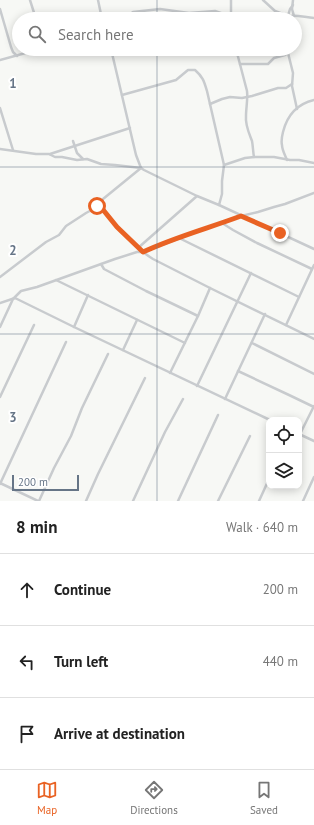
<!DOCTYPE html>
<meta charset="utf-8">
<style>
:root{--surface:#fff;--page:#f2f2f2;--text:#222;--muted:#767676;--line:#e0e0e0;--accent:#e96223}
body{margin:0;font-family:"PT Sans",sans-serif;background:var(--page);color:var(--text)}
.controls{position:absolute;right:12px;bottom:12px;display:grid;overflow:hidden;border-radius:8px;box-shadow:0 2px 10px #0003}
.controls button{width:36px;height:36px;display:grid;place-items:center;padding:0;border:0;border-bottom:1px solid var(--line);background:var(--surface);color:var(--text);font:20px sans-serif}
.scale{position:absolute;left:12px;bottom:10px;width:67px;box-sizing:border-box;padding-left:4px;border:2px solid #667587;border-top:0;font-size:11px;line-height:14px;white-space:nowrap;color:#667587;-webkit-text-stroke:3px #fff;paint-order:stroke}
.stop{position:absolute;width:12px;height:12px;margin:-9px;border:3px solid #e96223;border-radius:50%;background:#fff}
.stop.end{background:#e96223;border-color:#fff;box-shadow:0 1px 4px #0008}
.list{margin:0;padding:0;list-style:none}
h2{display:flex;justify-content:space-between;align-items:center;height:52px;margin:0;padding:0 16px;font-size:17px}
h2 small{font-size:13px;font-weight:400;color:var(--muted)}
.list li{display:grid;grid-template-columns:26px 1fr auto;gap:12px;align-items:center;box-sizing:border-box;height:72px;padding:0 16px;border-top:1px solid var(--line)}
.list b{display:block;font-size:15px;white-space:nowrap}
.list em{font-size:13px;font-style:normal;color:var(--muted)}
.icon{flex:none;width:22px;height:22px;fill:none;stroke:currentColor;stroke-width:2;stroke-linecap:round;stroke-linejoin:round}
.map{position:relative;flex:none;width:314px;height:501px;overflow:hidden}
.search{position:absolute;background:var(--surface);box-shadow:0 2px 10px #0003;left:12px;right:12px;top:12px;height:44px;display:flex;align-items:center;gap:10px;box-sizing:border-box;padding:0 14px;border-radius:22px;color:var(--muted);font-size:15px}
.sheet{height:268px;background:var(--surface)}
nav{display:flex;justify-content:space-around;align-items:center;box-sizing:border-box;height:56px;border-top:1px solid var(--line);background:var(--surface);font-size:11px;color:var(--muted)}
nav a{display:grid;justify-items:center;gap:2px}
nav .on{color:var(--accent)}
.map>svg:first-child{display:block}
</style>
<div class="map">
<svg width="314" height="501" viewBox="0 0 314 501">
<rect width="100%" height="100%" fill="#f7f8f5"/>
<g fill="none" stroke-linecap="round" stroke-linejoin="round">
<g stroke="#c8cbce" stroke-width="2.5">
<path d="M 30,0 L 36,19"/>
<path d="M 98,0 L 102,19"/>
<path d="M 263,0 L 275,11 L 288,16"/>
<path d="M 293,0 L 292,9 L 294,16"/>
<path d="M 0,9 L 11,47 L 13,52 L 17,56"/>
<path d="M 231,16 L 231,0"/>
<path d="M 124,19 L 133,12 L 160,9 L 189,13 L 215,11 L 232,17 L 247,19"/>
<path d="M 280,19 C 293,13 301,17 314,18"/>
<path d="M 287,19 L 290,9 L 293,5"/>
<path d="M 111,49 L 136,155 L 141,168 L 144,170 L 197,196 L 219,205 L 314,249"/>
<path d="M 236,49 L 247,91 C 248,99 246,108 246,116 C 245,125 249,133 252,141 C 253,146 253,152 254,157"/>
<path d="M 287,49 L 293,73 L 292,86 L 297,109"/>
<path d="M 0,60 L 40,49"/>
<path d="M 240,64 L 268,64 L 274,58 L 285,55 L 288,53"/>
<path d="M 122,95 L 176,80 L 188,70 L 195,70 C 203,77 204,81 207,91 L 224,165 L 222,181 L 222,194 L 219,205"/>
<path d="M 210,104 L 222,99 L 230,97 L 242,98 L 252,96 L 278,88 L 286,88 L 292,84"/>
<path d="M 0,108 L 13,150"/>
<path d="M 73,141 L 77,153 L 83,159"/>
<path d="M 0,149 L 36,154 L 49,154 L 55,157 L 62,157 L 77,160 L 87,159 L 101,164 L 115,165 L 141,168"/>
<path d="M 50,154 L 130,128"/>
<path d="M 287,160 C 285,155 282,150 282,145 C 281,141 282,136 283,132 C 287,116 297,104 314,100"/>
<path d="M 224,165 L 245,158 L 254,157 L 274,157 L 290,160 L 299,160 L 314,163"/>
<path d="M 100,206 L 101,201 L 103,199 L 141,168"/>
<path d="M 222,223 L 233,230 L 257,243 L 312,269"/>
<path d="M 179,238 L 299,297"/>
<path d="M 138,248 L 197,196"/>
<path d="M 101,264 L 104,269 L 146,291 L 198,316"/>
<path d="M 0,277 L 46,242 L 59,235 L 66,226 L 86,213 L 99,206 C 106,211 111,220 118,227 C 128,239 140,251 153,259 L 210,288 L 314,339"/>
<path d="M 56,280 L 185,343"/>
<path d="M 15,298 L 74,327 L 270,420"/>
<path d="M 0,303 L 15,298"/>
<path d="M 286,325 L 314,265"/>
<path d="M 0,327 L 13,299 L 21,291 L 37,287 L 115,259 L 137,252 L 143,252 L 193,233 L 222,223 L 241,216 L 258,212 L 274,207 L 285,204 L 314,193"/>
<path d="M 74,327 L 88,295"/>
<path d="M 252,343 L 314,374"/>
<path d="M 123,350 L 137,320"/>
<path d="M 238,371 L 289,395 L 314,407"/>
<path d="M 170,373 L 198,316 L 210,288"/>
<path d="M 197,386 L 251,273"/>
<path d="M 0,397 L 34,325"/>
<path d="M 225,399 L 265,314"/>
<path d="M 299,434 L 314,441"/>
<path d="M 300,434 L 314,406"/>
<path d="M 0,483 L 38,501"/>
<path d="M 0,484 L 66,342"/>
<path d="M 39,501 L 54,468 L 71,436 L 82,408 L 108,354"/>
<path d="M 86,501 L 98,474 L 145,378"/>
<path d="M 133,501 L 165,432 L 183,399"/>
<path d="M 178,501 L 218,415"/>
<path d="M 218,501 L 250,436"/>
<path d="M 259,501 L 269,479"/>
<path d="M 303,501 L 314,477"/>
</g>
</g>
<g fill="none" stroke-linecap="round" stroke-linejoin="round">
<path stroke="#e96223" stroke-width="5" d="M 97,206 L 100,206 L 117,227 L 143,252 C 175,237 209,228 241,216 L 280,233"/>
</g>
<path fill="none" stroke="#667587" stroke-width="1" stroke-opacity="0.55" d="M 157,0 L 157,19M 157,49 L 157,501M 0,167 L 314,167M 0,334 L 314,334"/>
<g font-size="13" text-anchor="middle" font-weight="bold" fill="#667587" stroke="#fff" stroke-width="4" stroke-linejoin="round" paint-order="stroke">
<text x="13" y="88">1</text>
<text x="13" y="255">2</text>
<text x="13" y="422">3</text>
</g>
</svg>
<div class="controls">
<button><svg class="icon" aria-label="locate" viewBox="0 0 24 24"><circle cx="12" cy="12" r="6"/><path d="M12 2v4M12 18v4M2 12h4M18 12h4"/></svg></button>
<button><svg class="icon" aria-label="layers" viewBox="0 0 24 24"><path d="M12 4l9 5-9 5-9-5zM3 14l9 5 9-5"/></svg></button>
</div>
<div class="scale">200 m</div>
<div class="stop" style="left:97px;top:206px"></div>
<div class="stop end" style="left:280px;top:233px"></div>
<div class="search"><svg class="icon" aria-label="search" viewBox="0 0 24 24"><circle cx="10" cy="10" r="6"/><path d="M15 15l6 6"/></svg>Search here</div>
</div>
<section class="sheet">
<h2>8 min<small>Walk · 640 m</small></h2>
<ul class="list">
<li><svg class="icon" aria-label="ahead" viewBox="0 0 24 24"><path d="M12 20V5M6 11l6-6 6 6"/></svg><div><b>Continue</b></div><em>200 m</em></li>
<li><svg class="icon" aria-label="left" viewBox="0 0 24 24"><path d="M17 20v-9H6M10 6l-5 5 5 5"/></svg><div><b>Turn left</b></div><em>440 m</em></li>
<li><svg class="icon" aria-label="arrive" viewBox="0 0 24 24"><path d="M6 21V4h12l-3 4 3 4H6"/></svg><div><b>Arrive at destination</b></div></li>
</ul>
</section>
<nav>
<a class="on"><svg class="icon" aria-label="map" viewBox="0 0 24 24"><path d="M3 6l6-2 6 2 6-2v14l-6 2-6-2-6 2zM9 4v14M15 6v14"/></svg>Map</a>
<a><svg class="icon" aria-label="directions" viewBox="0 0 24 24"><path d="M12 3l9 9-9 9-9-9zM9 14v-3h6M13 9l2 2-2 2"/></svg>Directions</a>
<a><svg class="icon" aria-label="saved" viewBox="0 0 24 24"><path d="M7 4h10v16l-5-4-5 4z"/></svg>Saved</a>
</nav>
